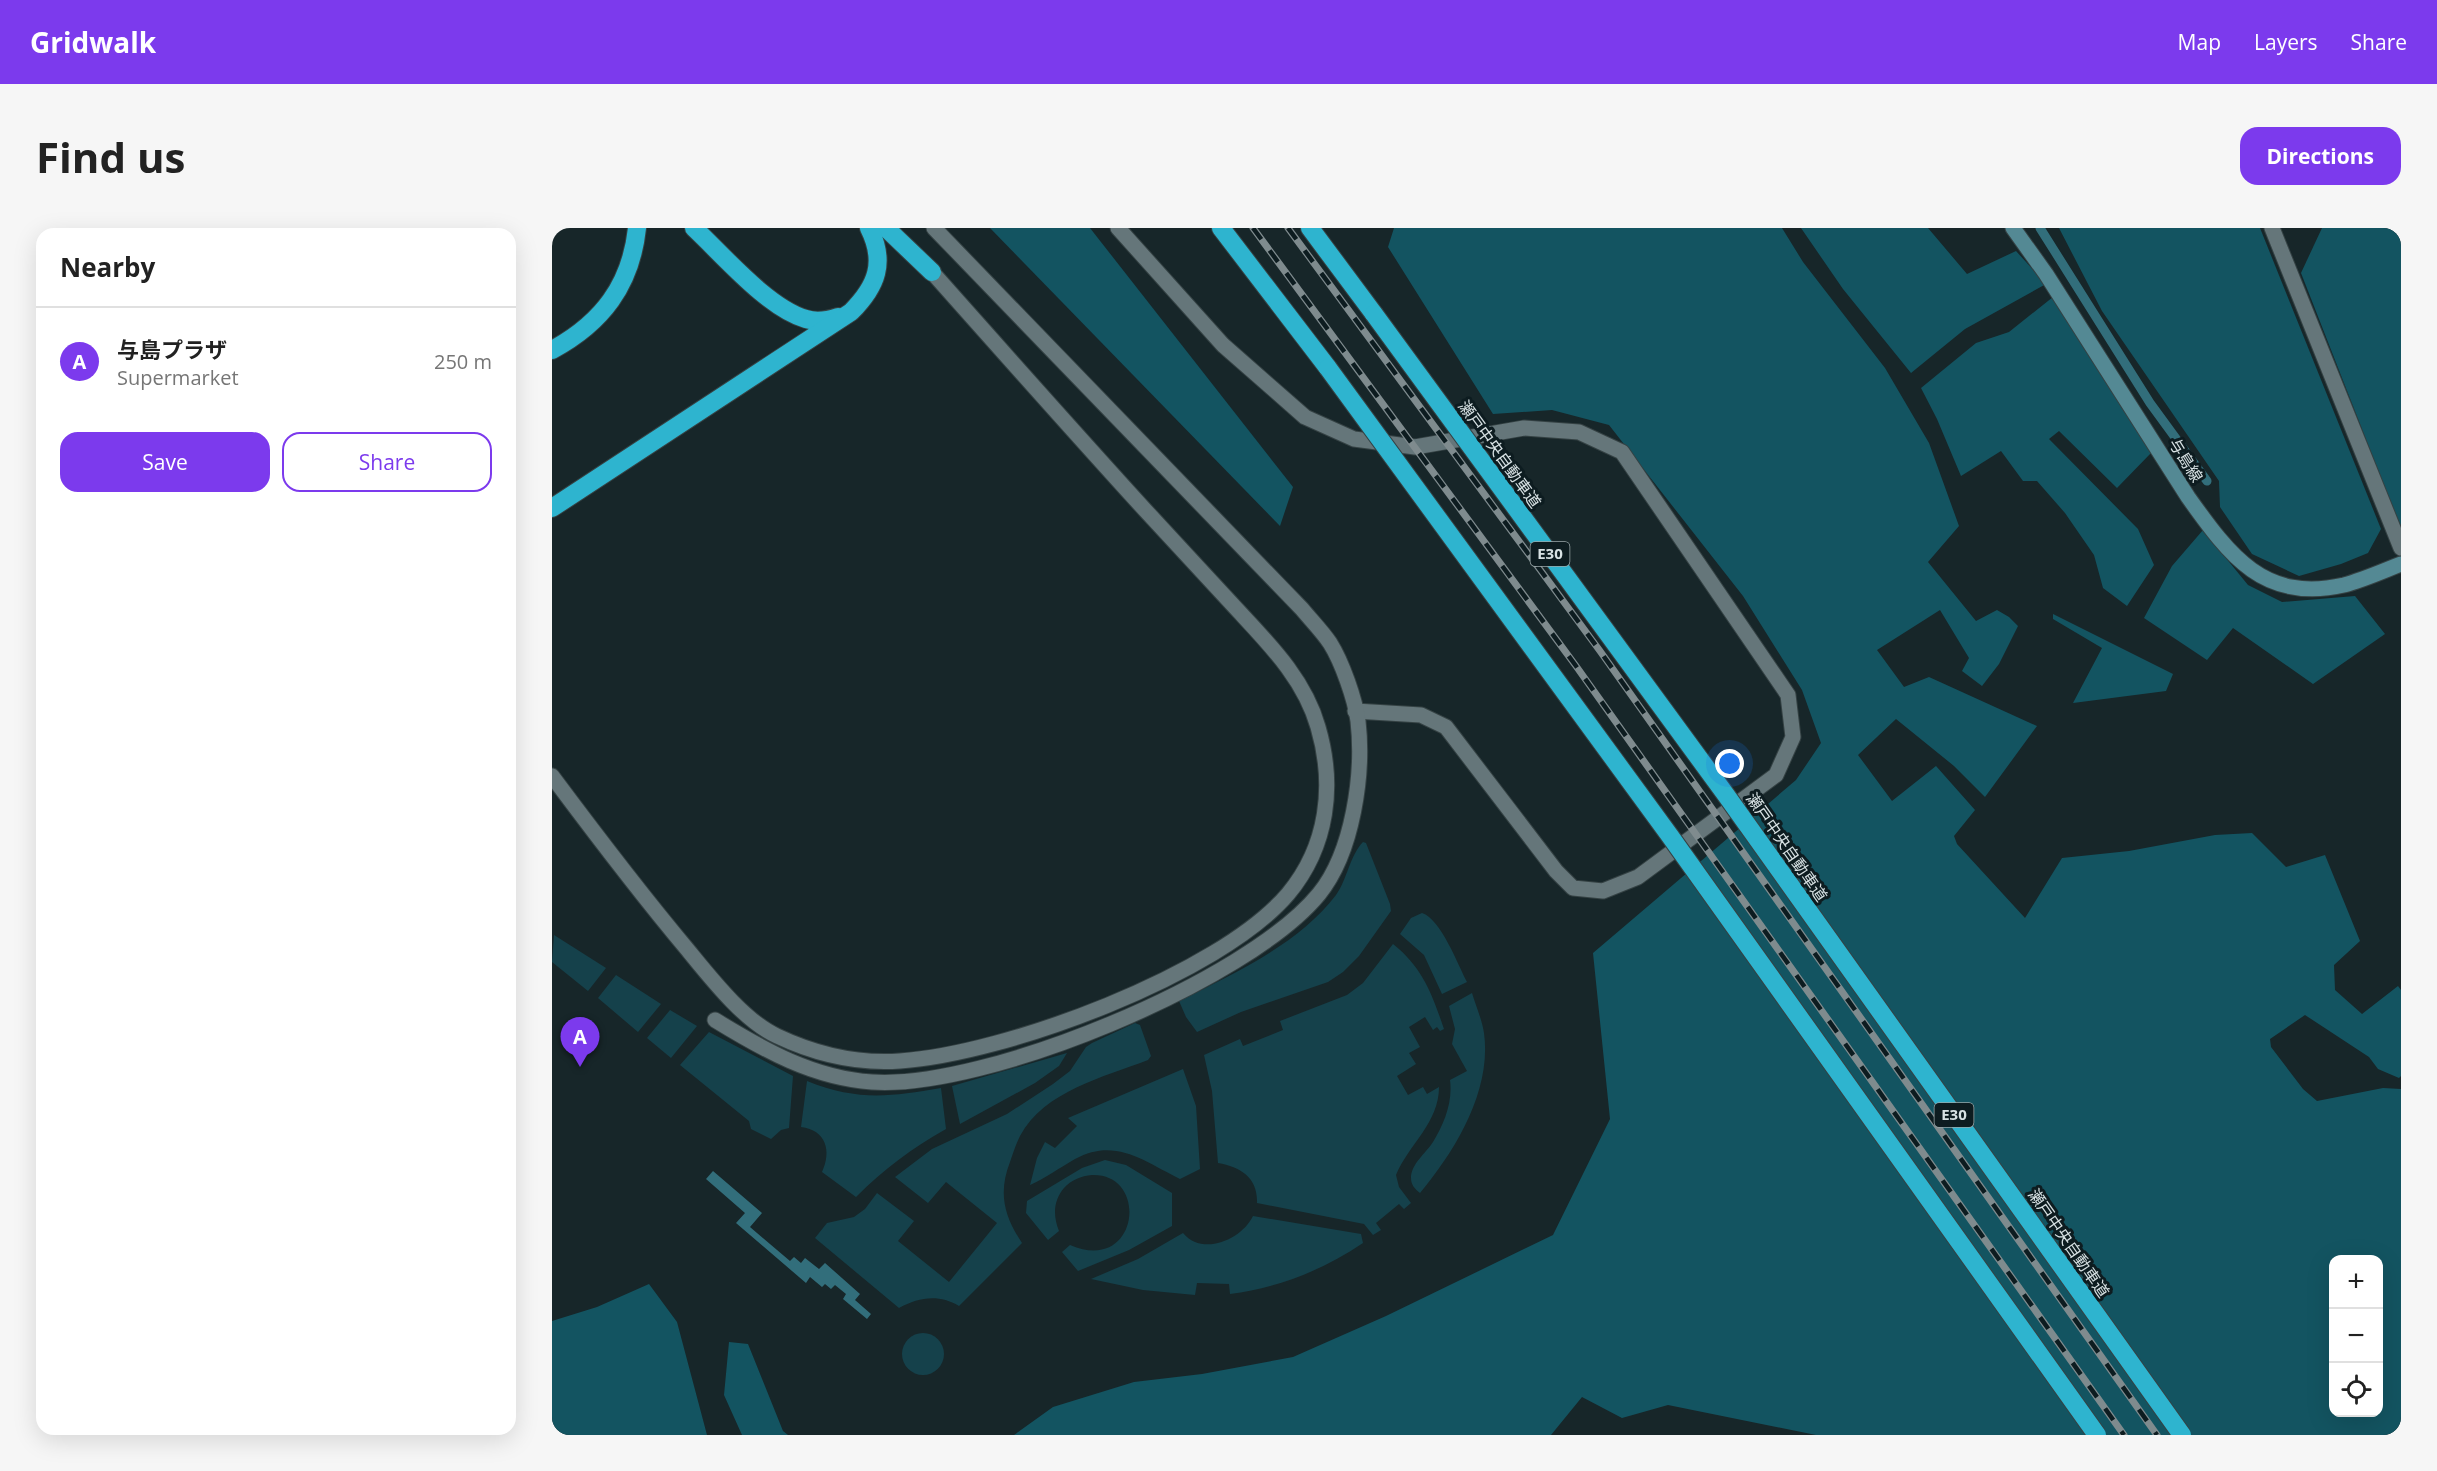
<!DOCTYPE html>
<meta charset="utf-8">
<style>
:root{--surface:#fff;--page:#f6f6f6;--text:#222;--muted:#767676;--line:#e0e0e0;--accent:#7c3aed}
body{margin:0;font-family:"Open Sans","Noto Sans JP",sans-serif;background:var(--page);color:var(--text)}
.controls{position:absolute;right:18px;bottom:18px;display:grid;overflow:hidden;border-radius:12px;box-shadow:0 6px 24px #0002}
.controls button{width:54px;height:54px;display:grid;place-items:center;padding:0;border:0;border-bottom:2px solid var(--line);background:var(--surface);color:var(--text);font:30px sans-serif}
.you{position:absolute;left:1178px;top:536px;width:21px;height:21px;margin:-15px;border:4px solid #fff;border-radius:50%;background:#1a73e8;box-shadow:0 0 0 9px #1a73e833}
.badge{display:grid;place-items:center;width:39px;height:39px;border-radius:50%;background:var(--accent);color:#fff;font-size:20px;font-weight:700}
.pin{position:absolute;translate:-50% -50px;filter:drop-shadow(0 2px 3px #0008)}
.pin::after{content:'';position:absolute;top:32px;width:21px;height:18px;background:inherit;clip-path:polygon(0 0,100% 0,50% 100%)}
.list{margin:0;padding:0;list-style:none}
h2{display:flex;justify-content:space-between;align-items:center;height:78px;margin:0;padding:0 24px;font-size:26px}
h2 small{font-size:20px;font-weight:400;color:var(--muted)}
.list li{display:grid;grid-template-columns:39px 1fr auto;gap:18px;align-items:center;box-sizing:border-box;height:108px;padding:0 24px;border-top:2px solid var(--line)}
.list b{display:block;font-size:22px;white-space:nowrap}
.list p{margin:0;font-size:20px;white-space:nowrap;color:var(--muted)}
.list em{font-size:20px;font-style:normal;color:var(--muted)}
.actions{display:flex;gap:12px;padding:18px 24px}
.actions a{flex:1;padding:14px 0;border:2px solid var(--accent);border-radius:18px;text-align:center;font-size:21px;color:var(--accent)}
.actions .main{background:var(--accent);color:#fff}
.icon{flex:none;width:33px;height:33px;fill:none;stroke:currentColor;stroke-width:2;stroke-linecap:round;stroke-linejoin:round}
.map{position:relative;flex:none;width:1849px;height:1207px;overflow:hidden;border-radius:18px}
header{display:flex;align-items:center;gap:36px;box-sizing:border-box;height:84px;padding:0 30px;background:var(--accent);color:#fff}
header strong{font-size:28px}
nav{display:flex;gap:33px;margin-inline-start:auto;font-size:21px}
.intro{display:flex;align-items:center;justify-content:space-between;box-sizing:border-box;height:144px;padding:0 36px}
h1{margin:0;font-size:42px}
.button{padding:15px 27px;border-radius:18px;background:var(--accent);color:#fff;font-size:21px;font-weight:700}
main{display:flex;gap:36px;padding:0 36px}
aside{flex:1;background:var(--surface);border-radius:18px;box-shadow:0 6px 24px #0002}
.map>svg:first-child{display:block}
</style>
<header>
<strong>Gridwalk</strong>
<nav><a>Map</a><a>Layers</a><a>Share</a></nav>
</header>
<div class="intro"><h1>Find us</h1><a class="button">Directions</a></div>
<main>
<aside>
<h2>Nearby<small></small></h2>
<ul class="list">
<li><span class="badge">A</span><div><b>与島プラザ</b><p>Supermarket</p></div><em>250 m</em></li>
</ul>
<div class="actions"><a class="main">Save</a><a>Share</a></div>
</aside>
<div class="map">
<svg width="1849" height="1207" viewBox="0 0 1849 1207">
<rect width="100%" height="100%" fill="#172629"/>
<g fill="#15414b">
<path d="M 811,614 L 814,615 L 838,676 L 839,683 L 807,728 L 791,744 L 776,754 L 689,784 L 645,804 L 634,789 L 627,773 C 680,747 747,716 784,667 C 795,652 798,627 811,614 Z"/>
<path d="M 870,685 C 889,691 906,737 915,754 L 890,766 L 872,727 L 848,706 L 859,690 Z"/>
<path d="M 2,707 L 54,740 L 36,763 L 0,734 Z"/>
<path d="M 841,716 C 871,740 880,766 892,801 L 888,803 L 885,799 L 881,802 L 873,789 L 857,799 L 868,819 L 857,825 L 864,836 L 845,848 L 856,867 L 871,859 L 875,866 L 887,859 C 887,895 857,916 844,947 L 847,959 L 859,975 L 852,981 L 847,976 L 824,995 L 829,1002 L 821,1007 L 812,996 L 705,975 C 706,950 689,939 666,935 L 660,863 L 652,827 L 688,811 L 691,818 L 731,802 L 728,793 L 795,767 L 811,755 Z"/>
<path d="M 64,747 L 109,776 L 86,804 L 46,770 Z"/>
<path d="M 920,765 C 924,778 930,792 932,805 C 940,863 903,923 868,965 C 863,961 859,957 859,950 C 859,936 874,925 881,914 C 892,896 901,874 898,852 L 915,843 L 900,816 L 903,801 L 897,778 Z"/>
<path d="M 118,782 L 145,798 L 119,830 L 95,810 Z"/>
<path d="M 583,795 L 588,797 L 599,828 L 596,832 C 552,849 492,863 468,908 C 464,916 461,925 458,934 C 446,965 452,988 470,1015 L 407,1078 C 387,1066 367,1069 347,1080 L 263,1010 L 275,995 L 302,989 L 313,981 L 325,965 L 362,993 L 346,1013 L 397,1054 L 445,995 L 394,954 L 376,975 L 343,949 L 380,921 L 455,886 L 501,856 L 518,843 L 534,819 L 540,815 Z"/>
<path d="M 157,804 L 241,848 L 237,900 L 229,902 L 219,911 L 199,901 L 197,893 L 128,837 Z"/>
<path d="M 515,825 L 507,838 L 483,855 L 408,896 L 400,858 Z"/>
<path d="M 631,841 L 644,878 L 648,941 L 628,951 C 592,933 563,909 523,931 C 507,940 494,950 478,957 L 485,930 L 493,914 L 503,920 L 525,898 L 516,890 Z"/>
<path d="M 255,853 C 305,873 337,869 389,860 L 394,901 C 360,920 332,941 304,969 L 270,944 C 280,923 274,902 249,899 Z"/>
<path d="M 553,932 L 574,937 L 620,965 L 620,998 L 577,1022 L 526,1043 L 510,1024 L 518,1017 C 587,1047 598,945 540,947 C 529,948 519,952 512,960 C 501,973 501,988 507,1003 L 496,1012 L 474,985 L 475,973 L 530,940 Z"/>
<path d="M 701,988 L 809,1006 L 811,1015 C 771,1042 726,1060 678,1066 L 677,1056 L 645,1055 L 643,1067 L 591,1062 L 539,1051 L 586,1031 L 631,1005 C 651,1029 690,1011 701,988 Z"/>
<circle cx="371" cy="1126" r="21"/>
</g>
<g fill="#135461" fill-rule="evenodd">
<path d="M 438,0 L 538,0 L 741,259 L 728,298 Z"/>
<path d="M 842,0 L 1230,0 L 1251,34 L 1333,140 L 1377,215 L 1407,298 L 1376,334 L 1424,393 L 1445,382 L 1457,389 L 1466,398 L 1447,436 L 1430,458 L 1410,443 L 1417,430 L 1388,382 L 1325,422 L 1352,459 L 1377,449 L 1485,498 L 1433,569 L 1402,538 L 1344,491 L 1306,527 L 1340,573 L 1384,538 L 1423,582 L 1402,608 L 1405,616 L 1473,690 L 1510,630 L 1577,623 L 1663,607 L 1700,605 L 1734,639 L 1773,627 L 1808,713 L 1782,737 L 1783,762 L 1810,786 L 1846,758 L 1849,762 L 1849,848 L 1847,850 L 1826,841 L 1817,829 L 1753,787 L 1718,811 L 1719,819 L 1751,861 L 1765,873 L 1831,860 L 1849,861 L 1849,1207 L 1264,1207 L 1116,1177 L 1070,1190 L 1030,1169 L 999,1207 L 462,1207 L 501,1179 L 582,1154 L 650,1146 L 741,1129 L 834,1088 L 1001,1007 L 1058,891 L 1041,725 L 1244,552 L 1269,515 L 1250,462 L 1191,368 L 1057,197 L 1000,182 L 941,186 L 836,19 ZM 1782,1032 L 1826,1032 L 1826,1184 L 1782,1184 Z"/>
<path d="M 1249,0 L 1376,0 L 1415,46 L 1464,23 L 1494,56 L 1413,101 L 1359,145 L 1291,61 Z"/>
<path d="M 1507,0 L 1708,0 L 1829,301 L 1816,325 L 1789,336 L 1747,348 L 1700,326 L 1668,279 L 1667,253 L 1550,83 Z"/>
<path d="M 1770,0 L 1849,0 L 1849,301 L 1749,45 Z"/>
<path d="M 1501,69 L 1599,225 L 1565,260 L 1507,203 L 1497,211 L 1586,301 L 1602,337 L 1575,378 L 1551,360 L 1542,327 L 1513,285 L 1485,253 L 1471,253 L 1449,223 L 1409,248 L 1385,191 L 1369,160 L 1424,115 L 1457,104 Z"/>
<path d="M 1651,302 L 1696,357 L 1730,374 L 1803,368 L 1833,406 L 1761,456 L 1681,400 L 1655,432 L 1592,390 L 1620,338 Z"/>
<path d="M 1501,386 L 1621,446 L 1614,463 L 1521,475 L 1550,420 L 1501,391 Z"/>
<path d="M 97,1056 L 125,1094 L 155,1207 L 0,1207 L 0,1093 L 45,1079 Z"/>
<path d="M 177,1114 L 196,1116 L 231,1203 L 236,1207 L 190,1207 L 172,1167 Z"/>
</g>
<path fill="#326e7b" d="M 161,943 L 210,985 L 198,999 L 238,1033 L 242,1029 L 249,1035 L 253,1030 L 267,1041 L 273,1035 L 308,1066 L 303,1072 L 319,1086 L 315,1091 L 291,1071 L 294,1066 L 283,1057 L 279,1061 L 273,1056 L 270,1059 L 258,1049 L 254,1055 L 184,995 L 193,985 L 154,951 Z"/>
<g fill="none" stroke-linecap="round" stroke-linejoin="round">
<path stroke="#326e7b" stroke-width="9" d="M 1488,0 L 1598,175 L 1655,253"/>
<defs>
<g id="service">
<path d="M 566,0 L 671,117 L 753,189 L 802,211 L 863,219 L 972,200 L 1027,204 L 1070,224 L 1236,467 L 1241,509 L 1224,547 L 1086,649 L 1051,663 L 1021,660 L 1004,643 L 894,499 L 869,487 L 803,483"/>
<path d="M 0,548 C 44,607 88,665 135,721 C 158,749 192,793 225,808 C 263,826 305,836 348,833 C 453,826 667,747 736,666 C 776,618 783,557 766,499 C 752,449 714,413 680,376 C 651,345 623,314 594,283 C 522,204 451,124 380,44"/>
</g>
<path id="pedestrian" d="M 163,792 C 212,822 261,850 320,854 C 432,862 695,754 767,666 C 801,624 812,546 806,493 C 803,471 790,434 778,415 C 770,403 759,392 750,381 L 382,0"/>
<path id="minor" d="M 1720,0 L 1849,320"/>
<path id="secondary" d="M 1461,0 L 1494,46 L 1636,269 C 1678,328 1712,375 1792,357 C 1811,352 1831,343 1849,336"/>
<g id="motorway">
<path d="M 142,0 C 172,28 216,80 254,91 C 264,94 277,92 286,89"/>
<path d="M 334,0 L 380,44"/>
<path d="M 669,0 L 776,140"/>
<path d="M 758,0 L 822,86"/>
<path d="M 0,122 C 50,95 79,57 85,0"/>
<path d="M 0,280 L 299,84 C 325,58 334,34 317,0"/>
</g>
</defs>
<use href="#service" stroke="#354244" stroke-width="17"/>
<use href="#pedestrian" stroke="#354244" stroke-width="17"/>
<use href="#minor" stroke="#354244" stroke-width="17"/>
<use href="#secondary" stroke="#354244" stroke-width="17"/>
<use href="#motorway" stroke="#354244" stroke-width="20"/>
<use href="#service" stroke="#65767a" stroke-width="15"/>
<use href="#pedestrian" stroke="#65767a" stroke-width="15"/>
<use href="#minor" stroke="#65767a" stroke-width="15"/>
<use href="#secondary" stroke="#548994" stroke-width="15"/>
<use href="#motorway" stroke="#2eb4cf" stroke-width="18"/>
<defs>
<g id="rail">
<path d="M 701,0 L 1024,438 L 1572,1207"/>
<path d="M 736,0 L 1048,423 L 1605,1207"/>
</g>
</defs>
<use href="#rail" stroke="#7f8b8e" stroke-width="7"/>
<use href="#rail" stroke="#0d1c20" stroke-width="4.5" stroke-dasharray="14" stroke-linecap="butt"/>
<defs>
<g id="motorway-bridge">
<path d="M 822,86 L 1174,567 L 1630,1207"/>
<path d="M 776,140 L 1118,608 L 1545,1207"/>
</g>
</defs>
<use href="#motorway-bridge" stroke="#354244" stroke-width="20" stroke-linecap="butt"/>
<use href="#motorway-bridge" stroke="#2eb4cf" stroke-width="18"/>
</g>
<g text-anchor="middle" stroke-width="6" stroke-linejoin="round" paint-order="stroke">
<g fill="#0d1c20" stroke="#9ba7a9" stroke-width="1.5">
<rect x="978.5" y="314" width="39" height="24" rx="4.5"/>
<rect x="1382.5" y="875" width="39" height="24" rx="4.5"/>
</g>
<g font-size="15" font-weight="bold" fill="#d8e2e4">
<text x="998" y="331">E30</text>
<text x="1402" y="892">E30</text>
</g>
<g font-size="16" fill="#d8e2e4" stroke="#0d1c20">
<text transform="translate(948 226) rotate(54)" y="6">瀬戸中央自動車道</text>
<text transform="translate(1634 232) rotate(58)" y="6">与島線</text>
<text transform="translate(1235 619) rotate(55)" y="6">瀬戸中央自動車道</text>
<text transform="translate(1517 1015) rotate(55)" y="6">瀬戸中央自動車道</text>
</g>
</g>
</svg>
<div class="controls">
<button>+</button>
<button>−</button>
<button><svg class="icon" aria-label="locate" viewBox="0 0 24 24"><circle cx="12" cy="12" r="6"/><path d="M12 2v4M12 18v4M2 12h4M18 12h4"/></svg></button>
</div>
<div class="you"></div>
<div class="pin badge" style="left:28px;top:839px">A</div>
</div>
</main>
